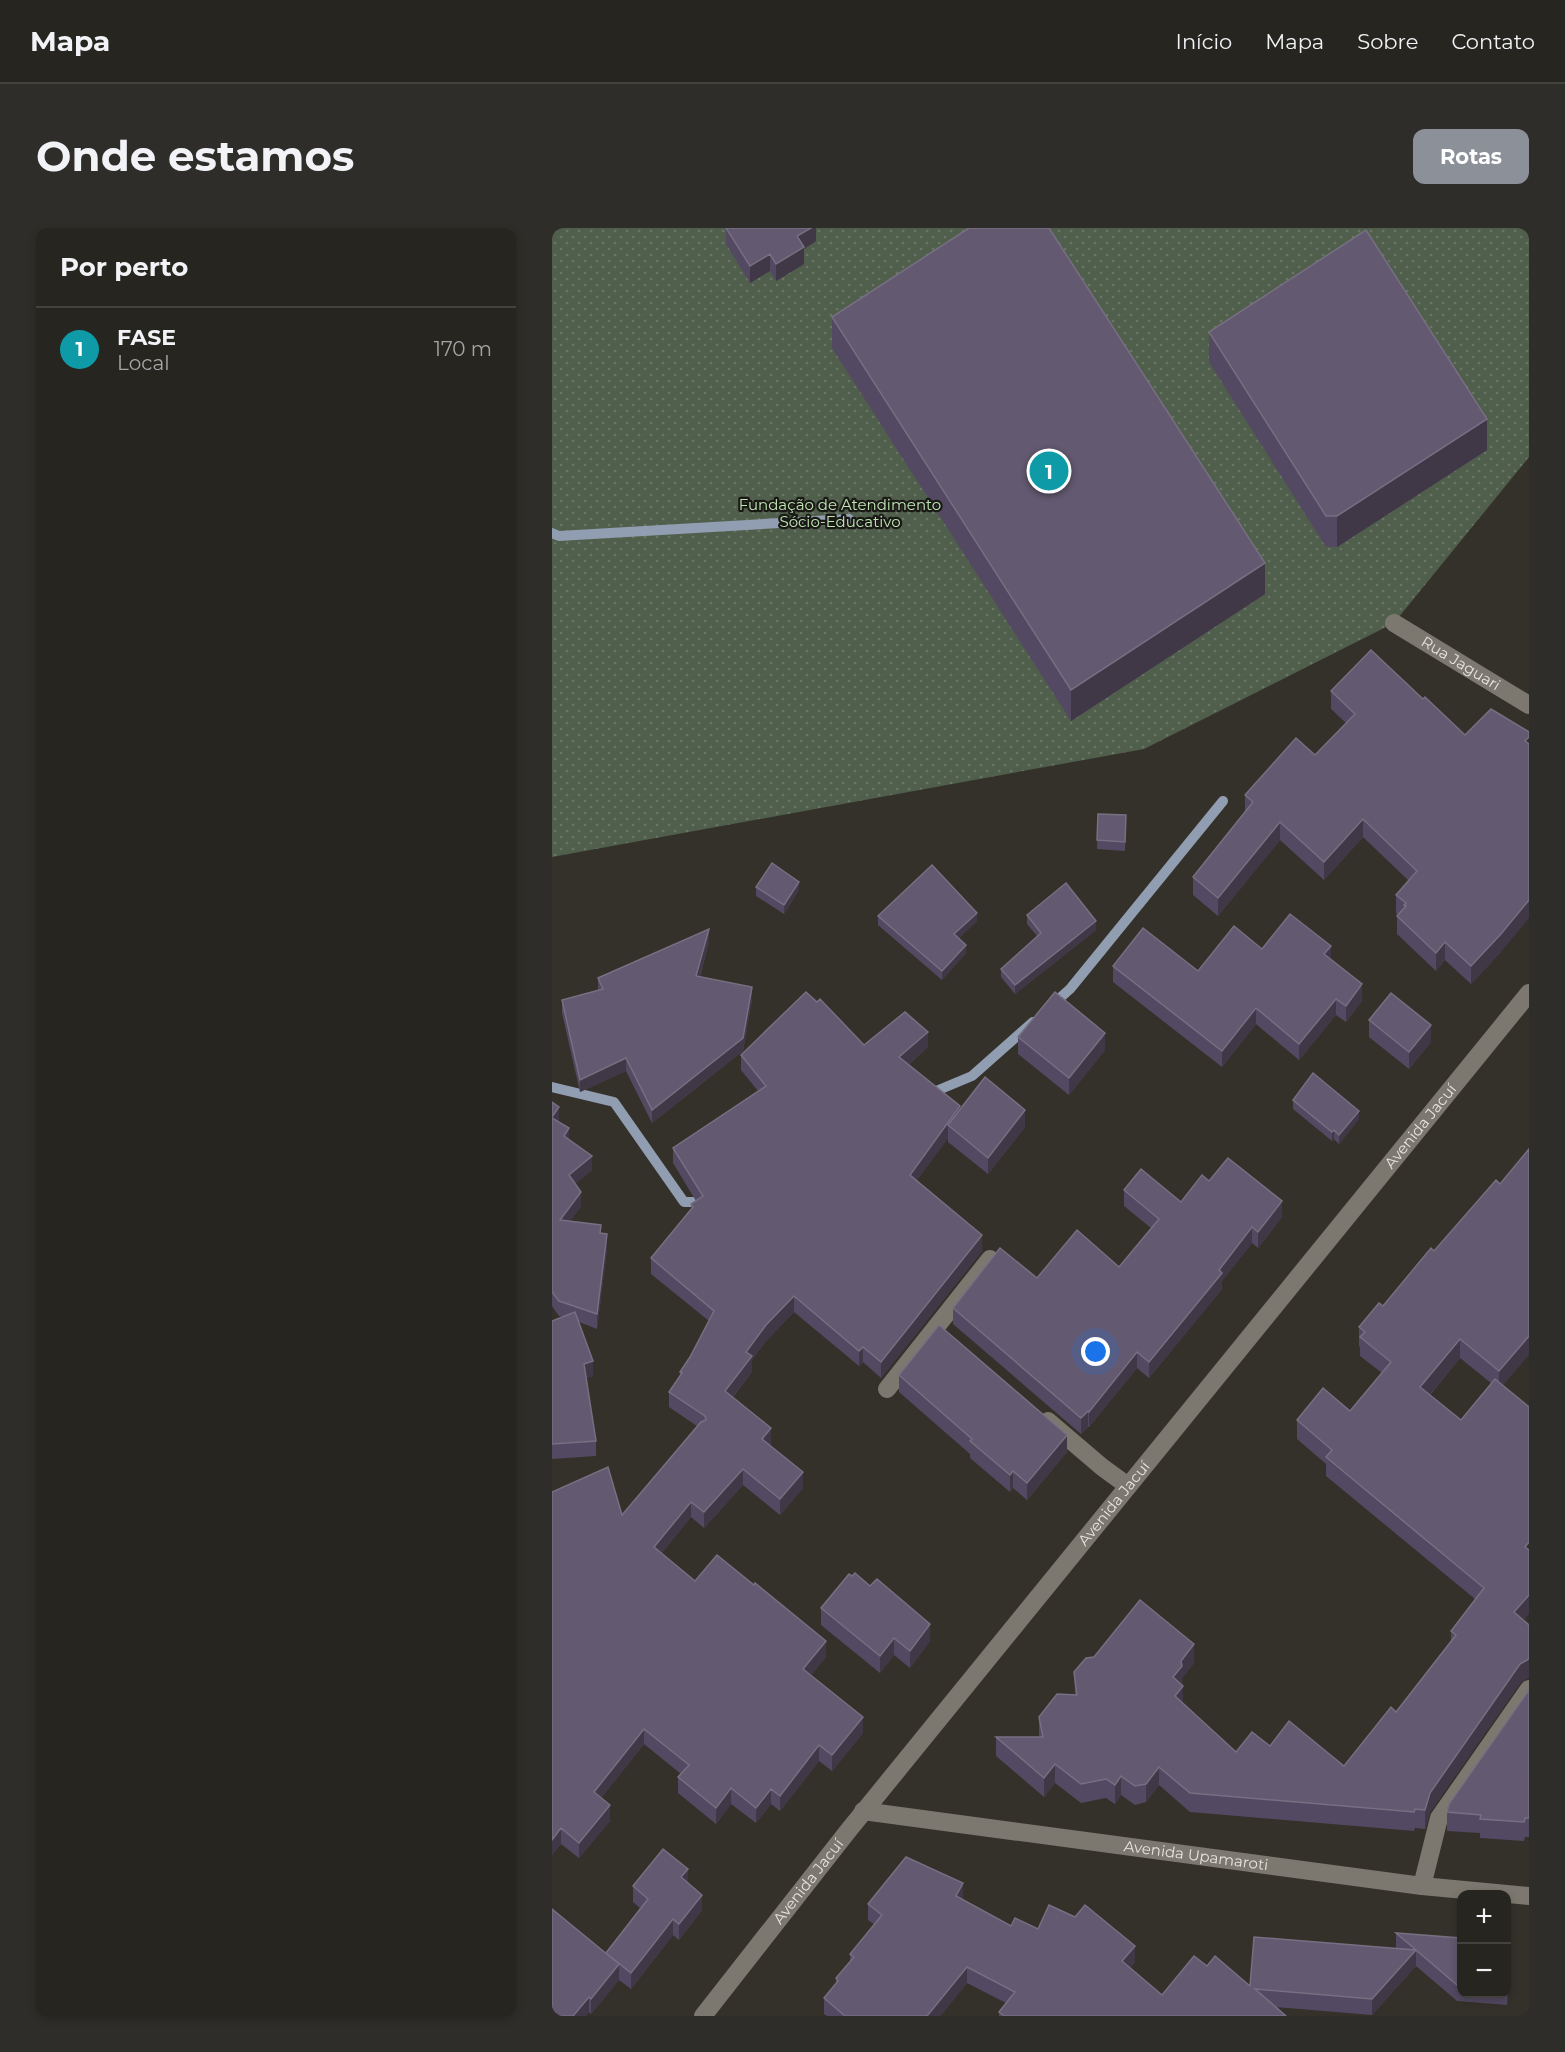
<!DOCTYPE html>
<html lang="pt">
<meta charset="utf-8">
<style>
:root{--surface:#272520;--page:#2f2d29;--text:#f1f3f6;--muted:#a4a5a5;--line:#43423e;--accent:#8c9099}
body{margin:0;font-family:Montserrat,sans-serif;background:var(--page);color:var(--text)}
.controls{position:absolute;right:18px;bottom:18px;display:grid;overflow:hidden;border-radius:12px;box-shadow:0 3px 9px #0003}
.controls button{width:54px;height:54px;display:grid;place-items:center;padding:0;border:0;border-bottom:2px solid var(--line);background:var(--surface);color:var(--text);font:30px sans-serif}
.you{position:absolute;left:544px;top:1124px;width:21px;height:21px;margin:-15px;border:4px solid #fff;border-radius:50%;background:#1a73e8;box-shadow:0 0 0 9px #1a73e833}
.badge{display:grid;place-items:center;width:39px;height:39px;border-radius:50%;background:var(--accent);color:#fff;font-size:20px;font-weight:700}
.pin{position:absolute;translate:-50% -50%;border:3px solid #fff;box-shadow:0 2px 6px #0006}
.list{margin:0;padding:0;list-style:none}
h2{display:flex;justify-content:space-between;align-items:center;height:78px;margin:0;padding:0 24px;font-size:26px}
h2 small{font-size:20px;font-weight:400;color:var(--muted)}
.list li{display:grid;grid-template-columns:39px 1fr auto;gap:18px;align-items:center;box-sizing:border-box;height:84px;padding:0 24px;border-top:2px solid var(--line)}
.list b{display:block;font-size:22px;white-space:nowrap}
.list p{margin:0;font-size:20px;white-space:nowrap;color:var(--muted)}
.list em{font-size:20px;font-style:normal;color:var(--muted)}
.map{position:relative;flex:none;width:977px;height:1788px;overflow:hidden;border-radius:12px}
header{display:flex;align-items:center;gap:36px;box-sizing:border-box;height:84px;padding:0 30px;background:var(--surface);border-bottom:2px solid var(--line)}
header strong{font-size:28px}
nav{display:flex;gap:33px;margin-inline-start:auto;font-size:21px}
.intro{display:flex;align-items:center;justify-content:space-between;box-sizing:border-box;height:144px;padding:0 36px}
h1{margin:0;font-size:42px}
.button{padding:15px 27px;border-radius:12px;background:var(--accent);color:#fff;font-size:21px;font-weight:700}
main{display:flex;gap:36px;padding:0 36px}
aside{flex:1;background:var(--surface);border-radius:12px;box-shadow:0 3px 9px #0003}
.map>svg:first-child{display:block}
</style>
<header>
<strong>Mapa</strong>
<nav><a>Início</a><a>Mapa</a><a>Sobre</a><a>Contato</a></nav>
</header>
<div class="intro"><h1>Onde estamos</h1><a class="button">Rotas</a></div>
<main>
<aside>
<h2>Por perto<small></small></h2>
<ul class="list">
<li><span class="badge" style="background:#0f9aa8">1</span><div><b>FASE</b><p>Local</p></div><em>170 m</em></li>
</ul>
</aside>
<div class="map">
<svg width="977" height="1788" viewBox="0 0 977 1788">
<defs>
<pattern id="green-dots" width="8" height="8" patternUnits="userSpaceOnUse" patternTransform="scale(1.5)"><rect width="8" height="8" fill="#505e4c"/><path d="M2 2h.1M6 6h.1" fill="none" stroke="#697566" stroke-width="1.8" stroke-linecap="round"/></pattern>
</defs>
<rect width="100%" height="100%" fill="#34312a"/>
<path fill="url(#green-dots)" d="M 0,0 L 977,0 L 977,229 L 842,395 L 592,521 L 0,629 Z"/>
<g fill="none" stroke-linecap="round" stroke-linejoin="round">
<g stroke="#919db0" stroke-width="10">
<path d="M 0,305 L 7,308 L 297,291"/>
<path d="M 500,777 L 518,761 L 671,573"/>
<path d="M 0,859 L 62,874 L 132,974 L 156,974"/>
<path d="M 377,866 L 420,848 L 481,794"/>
</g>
<g stroke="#7c7870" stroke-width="18">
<path id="s1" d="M 842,395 L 977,477"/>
<path d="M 335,1161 L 438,1031"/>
<path d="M 496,1193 L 550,1239 L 576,1258"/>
<path id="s2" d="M 311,1583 L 870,1658 L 977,1668"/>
<path d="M 870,1658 L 887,1590 L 977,1461"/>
<path id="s3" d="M 151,1788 L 296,1603 L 977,765"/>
</g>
</g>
<g fill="#534962" fill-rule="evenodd">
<path d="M 174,0 L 264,0 L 264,13 L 252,21 L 252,36 L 224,53 L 218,43 L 198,55 L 174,16 Z"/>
<path d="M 280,89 L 713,366 L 519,493 L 280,120 Z"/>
<path d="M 657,104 L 935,222 L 785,319 L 774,319 L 657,134 Z"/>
<path d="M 819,422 L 949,724 L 919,756 L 893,732 L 884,743 L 845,706 L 845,688 L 846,687 L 844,685 L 844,667 L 857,653 L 811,609 L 772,652 L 728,612 L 666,688 L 641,667 L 641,649 L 693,584 L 693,567 L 763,527 L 794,495 L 779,481 L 779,463 Z"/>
<path d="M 546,586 L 574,596 L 573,623 L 545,621 Z"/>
<path d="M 204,659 L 247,662 L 232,686 L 204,668 Z"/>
<path d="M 475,687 L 544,702 L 463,766 L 449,749 L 449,741 L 485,708 L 475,696 Z"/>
<path d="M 326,688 L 425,693 L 407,710 L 414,725 L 390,752 L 326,697 Z"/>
<path d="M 157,714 L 148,749 L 200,772 L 191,823 L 100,895 L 74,843 L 28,864 L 10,785 L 10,772 L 46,762 L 46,750 Z"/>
<path d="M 710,721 L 779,731 L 810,773 L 794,794 L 784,787 L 747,832 L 704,796 L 670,839 L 561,754 L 561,738 L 646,743 Z"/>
<path d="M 265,774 L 312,817 L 376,819 L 357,836 L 408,881 L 473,899 L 436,946 L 396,914 L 396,910 L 365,952 L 430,1023 L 329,1150 L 311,1134 L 307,1138 L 242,1084 L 214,1113 L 200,1132 L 200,1144 L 181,1169 L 219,1216 L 218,1217 L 251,1260 L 228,1287 L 191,1257 L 152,1300 L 139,1289 L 109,1326 L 143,1353 L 274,1429 L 259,1447 L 311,1505 L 280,1543 L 267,1533 L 228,1583 L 219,1576 L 204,1595 L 179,1576 L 164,1596 L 126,1565 L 126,1549 L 129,1546 L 92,1516 L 49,1570 L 58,1593 L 27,1630 L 9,1616 L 0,1627 L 0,1264 L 70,1287 L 145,1198 L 117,1179 L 117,1164 L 128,1148 L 128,1144 L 138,1129 L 157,1093 L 99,1046 L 99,1030 L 139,981 L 139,976 L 144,973 L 121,935 L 121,920 L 206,863 L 189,842 L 189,827 Z"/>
<path d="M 817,792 L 879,814 L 857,841 L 817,809 Z"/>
<path d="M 466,809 L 553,822 L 517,867 L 466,826 Z"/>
<path d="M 741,872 L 807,891 L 787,916 L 782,911 L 780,913 L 741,881 Z"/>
<path d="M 0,874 L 7,894 L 17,912 L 40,942 L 23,956 L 29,978 L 18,993 L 49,1005 L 55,1021 L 45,1101 L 27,1094 L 41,1148 L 34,1150 L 44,1213 L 44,1228 L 0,1231 L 0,1093 L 11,1089 L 7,1088 L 0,1078 Z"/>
<path d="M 944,952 L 951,1157 L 972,1392 L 968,1455 L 878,1584 L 873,1601 L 863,1600 L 862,1603 L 638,1584 L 607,1557 L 594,1574 L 583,1577 L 569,1567 L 563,1576 L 554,1570 L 529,1575 L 503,1555 L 492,1569 L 444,1528 L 444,1509 L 487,1509 L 487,1489 L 523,1467 L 522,1444 L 642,1435 L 630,1450 L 631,1475 L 684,1524 L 718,1518 L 792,1538 L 844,1484 L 899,1413 L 899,1403 L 923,1371 L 774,1248 L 774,1236 L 745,1211 L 745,1192 L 798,1183 L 830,1145 L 808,1128 L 808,1119 L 807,1118 L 807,1099 L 831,1078 L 882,1023 ZM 908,1130 L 939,1155 L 909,1192 L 878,1167 Z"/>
<path d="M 657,953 L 730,989 L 706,1020 L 700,1015 L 670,1053 L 670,1061 L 597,1150 L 585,1140 L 537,1199 L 536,1199 L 529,1206 L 401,1096 L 401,1080 L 485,1050 L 567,1039 L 599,1000 L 572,978 L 572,962 L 629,974 Z"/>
<path d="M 347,1147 L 515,1224 L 475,1272 L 461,1260 L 458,1264 L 418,1230 L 418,1226 L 347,1164 Z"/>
<path d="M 269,1380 L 378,1413 L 358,1440 L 342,1427 L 328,1445 L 269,1397 Z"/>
<path d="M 977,1462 L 977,1609 L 973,1609 L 972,1613 L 928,1610 L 928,1605 L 895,1603 L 895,1584 Z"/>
<path d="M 136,1654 L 150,1682 L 127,1712 L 121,1707 L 79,1761 L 67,1752 L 39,1786 L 37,1784 L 34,1788 L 0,1788 L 0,1681 L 54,1725 L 88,1680 L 81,1674 L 81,1658 Z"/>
<path d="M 411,1671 L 410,1672 L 459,1698 L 486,1701 L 583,1734 L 578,1740 L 610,1767 L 655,1738 L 698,1758 L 844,1720 L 844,1705 L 909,1710 L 909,1766 L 954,1766 L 954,1726 L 958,1742 L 955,1777 L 905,1773 L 864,1738 L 820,1787 L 723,1779 L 734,1788 L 447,1788 L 447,1784 L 454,1775 L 415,1755 L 388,1788 L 275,1788 L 272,1786 L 272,1770 L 284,1756 L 284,1750 L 298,1734 L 298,1726 L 323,1697 L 316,1692 L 316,1676 Z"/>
</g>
<g fill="#403846">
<path d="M 259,0 L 264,0 L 264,13 L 252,21 L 252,36 L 224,53 L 224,36 L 245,8 Z"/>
<path d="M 218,26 L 218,43 L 198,55 L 198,38 Z"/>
<path d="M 935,191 L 935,222 L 785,319 L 785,288 Z"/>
<path d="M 713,335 L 713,366 L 519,493 L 519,462 Z"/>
<path d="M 811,591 L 811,609 L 772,652 L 772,634 Z"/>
<path d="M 728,594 L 728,612 L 666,688 L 666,670 Z"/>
<path d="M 247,654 L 247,662 L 232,686 L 232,677 Z"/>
<path d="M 977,672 L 977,690 L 949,724 L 919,756 L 919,738 Z"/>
<path d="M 425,685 L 425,693 L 402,715 L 402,706 Z"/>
<path d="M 544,693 L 544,702 L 463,766 L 463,757 Z"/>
<path d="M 157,701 L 157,714 L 144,761 L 144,748 Z"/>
<path d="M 893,714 L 893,732 L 884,743 L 884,725 Z"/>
<path d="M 414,717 L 414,725 L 390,752 L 390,743 Z"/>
<path d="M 779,718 L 779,735 L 772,726 Z"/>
<path d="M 810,756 L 810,773 L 794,794 L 794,778 Z"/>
<path d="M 200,759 L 200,772 L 191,823 L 100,895 L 100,882 Z"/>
<path d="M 784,771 L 784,787 L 747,832 L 747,816 Z"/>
<path d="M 704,780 L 704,796 L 670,839 L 670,823 Z"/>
<path d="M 879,797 L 879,814 L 857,841 L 857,824 Z"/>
<path d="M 376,804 L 376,819 L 347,844 L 347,829 Z"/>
<path d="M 553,805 L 553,822 L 517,867 L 517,850 Z"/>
<path d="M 74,830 L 74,843 L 28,864 L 28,852 Z"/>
<path d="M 408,878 L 408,893 L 396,897 L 396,910 L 358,962 L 358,947 Z"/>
<path d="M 7,879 L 7,893 L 0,903 L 0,889 Z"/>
<path d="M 473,882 L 473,899 L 436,946 L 436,930 Z"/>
<path d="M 807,883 L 807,891 L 787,916 L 787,907 Z"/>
<path d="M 17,900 L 17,915 L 12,908 Z"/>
<path d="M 782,902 L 782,911 L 780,913 L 780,904 Z"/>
<path d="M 40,928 L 40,942 L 17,961 L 17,947 Z"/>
<path d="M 29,964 L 29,978 L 8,1007 L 8,992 Z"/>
<path d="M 730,973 L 730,989 L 706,1020 L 706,1004 Z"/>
<path d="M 700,999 L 700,1015 L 670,1053 L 670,1061 L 597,1150 L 597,1134 Z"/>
<path d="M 55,1006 L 55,1021 L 45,1101 L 45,1086 Z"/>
<path d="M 430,1007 L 430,1023 L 329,1150 L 329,1134 Z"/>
<path d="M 242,1068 L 242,1084 L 214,1113 L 200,1132 L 200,1144 L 173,1178 L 173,1163 L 194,1124 L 214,1097 Z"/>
<path d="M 977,1108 L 977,1127 L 947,1162 L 947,1143 Z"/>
<path d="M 908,1111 L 908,1130 L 868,1178 L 868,1159 Z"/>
<path d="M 311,1119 L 311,1134 L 307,1138 L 307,1123 Z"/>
<path d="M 585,1124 L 585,1140 L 537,1199 L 537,1184 Z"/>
<path d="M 41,1133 L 41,1148 L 32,1151 L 32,1136 Z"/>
<path d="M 536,1183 L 536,1199 L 529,1206 L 529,1190 Z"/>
<path d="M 219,1200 L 219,1216 L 210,1227 L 210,1211 Z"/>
<path d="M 515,1207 L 515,1224 L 475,1272 L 475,1255 Z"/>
<path d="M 191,1241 L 191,1257 L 152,1300 L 152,1284 Z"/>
<path d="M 461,1243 L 461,1260 L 458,1264 L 458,1247 Z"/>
<path d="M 251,1244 L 251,1260 L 228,1287 L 228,1271 Z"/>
<path d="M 139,1274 L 139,1289 L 102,1335 L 102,1319 Z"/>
<path d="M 977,1367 L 977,1386 L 962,1403 L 962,1384 Z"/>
<path d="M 378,1396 L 378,1413 L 358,1440 L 358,1423 Z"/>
<path d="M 342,1410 L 342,1427 L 328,1445 L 328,1428 Z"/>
<path d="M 274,1413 L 274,1429 L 251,1457 L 251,1441 Z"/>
<path d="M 642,1416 L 642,1435 L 630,1450 L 630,1457 L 621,1449 L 629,1433 Z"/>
<path d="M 977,1431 L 977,1450 L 968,1455 L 878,1584 L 873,1601 L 873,1582 L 878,1565 L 968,1436 Z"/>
<path d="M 631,1458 L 631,1476 L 623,1468 Z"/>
<path d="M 311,1489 L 311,1505 L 280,1543 L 280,1527 Z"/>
<path d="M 92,1501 L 92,1516 L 42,1579 L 42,1564 Z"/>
<path d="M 267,1517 L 267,1533 L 228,1583 L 228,1568 Z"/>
<path d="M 503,1536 L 503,1555 L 492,1569 L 492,1550 Z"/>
<path d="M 607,1539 L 607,1557 L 594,1574 L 594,1556 Z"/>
<path d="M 569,1548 L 569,1567 L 563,1576 L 563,1557 Z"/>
<path d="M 179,1560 L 179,1576 L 164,1596 L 164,1580 Z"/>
<path d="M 219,1561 L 219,1576 L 204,1595 L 204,1580 Z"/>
<path d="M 58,1577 L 58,1593 L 27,1630 L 27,1615 Z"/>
<path d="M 9,1600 L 9,1616 L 0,1627 L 0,1612 Z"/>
<path d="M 136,1641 L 136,1657 L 129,1649 Z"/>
<path d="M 411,1655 L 411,1671 L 404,1684 L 404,1668 Z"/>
<path d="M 150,1667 L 150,1682 L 127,1712 L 127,1696 Z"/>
<path d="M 121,1691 L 121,1707 L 79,1761 L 79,1745 Z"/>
<path d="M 583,1718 L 583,1734 L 570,1749 L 570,1733 Z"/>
<path d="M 864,1722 L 864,1738 L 820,1787 L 820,1771 Z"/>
<path d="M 958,1726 L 958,1742 L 955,1777 L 955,1761 Z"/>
<path d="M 67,1736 L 67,1752 L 39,1786 L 39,1771 Z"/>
<path d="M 415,1739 L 415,1755 L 388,1788 L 375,1788 Z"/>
<path d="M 37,1769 L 37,1784 L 34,1788 L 21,1788 Z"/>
</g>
<g fill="#635970" stroke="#776f82" stroke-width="1.5">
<path d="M 174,0 L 259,0 L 245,8 L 252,19 L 224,36 L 218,26 L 198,38 Z"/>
<path d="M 417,0 L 497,0 L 713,335 L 519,462 L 280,89 Z"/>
<path d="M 814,2 L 935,191 L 785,288 L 774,288 L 657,104 Z"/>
<path d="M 819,422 L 871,471 L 873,469 L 913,507 L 939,481 L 977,504 L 977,509 L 973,513 L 977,516 L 977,672 L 949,706 L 919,738 L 893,714 L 884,725 L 845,688 L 854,678 L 852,677 L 854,675 L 844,667 L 865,643 L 811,591 L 772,634 L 728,594 L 666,670 L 641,649 L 701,574 L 693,567 L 744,510 L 763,527 L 803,486 L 779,463 Z"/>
<path d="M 546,586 L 574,587 L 573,614 L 545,612 Z"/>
<path d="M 220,635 L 247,654 L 232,677 L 204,659 Z"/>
<path d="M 380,637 L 425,685 L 402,706 L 414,717 L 390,743 L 326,688 Z"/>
<path d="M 514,655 L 544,693 L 463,757 L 449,741 L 489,705 L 475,687 Z"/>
<path d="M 738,686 L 779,718 L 772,726 L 810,756 L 794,778 L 784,771 L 747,816 L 704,780 L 670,823 L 561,738 L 591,700 L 646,743 L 682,698 L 710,721 Z"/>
<path d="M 157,701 L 144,748 L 200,759 L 191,810 L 100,882 L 74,830 L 28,852 L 10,772 L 51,761 L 46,750 Z"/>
<path d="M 254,764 L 265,774 L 268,771 L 312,817 L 353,784 L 376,804 L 347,829 L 408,878 L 358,947 L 430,1007 L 329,1134 L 311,1119 L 307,1123 L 242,1068 L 214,1097 L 194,1124 L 200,1128 L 173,1163 L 219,1200 L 210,1211 L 251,1244 L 228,1271 L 191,1241 L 152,1284 L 139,1274 L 102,1319 L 143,1353 L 165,1327 L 202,1357 L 203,1355 L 274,1413 L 251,1441 L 311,1489 L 280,1527 L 267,1517 L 228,1568 L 219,1561 L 204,1580 L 179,1560 L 164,1580 L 126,1549 L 137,1537 L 92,1501 L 42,1564 L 58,1577 L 27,1615 L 9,1600 L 0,1612 L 0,1264 L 56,1239 L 70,1287 L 149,1194 L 154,1192 L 153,1188 L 117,1164 L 130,1145 L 128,1144 L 138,1129 L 162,1083 L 99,1030 L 141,979 L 139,976 L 151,968 L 121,920 L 214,858 L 189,827 Z"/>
<path d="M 503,764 L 553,805 L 517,850 L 466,809 Z"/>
<path d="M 839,765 L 879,797 L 857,824 L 817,792 Z"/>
<path d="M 761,845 L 807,883 L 787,907 L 782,902 L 780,904 L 741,872 Z"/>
<path d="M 433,849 L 473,882 L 436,930 L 396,897 Z"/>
<path d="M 0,874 L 7,879 L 0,889 Z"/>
<path d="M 0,890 L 17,900 L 12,908 L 40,928 L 17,947 L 29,964 L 8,992 L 49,997 L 48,1005 L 55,1006 L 45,1086 L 7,1073 L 0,1064 Z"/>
<path d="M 977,921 L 977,1108 L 947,1143 L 908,1111 L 868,1159 L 909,1192 L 943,1151 L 977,1179 L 977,1314 L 973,1319 L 977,1322 L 977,1367 L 962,1384 L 977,1397 L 977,1431 L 968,1436 L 878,1565 L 873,1582 L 863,1581 L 862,1584 L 638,1565 L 607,1539 L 594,1556 L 583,1558 L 569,1548 L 563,1557 L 554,1551 L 529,1556 L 503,1536 L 492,1550 L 444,1509 L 491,1509 L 487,1489 L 505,1466 L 525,1467 L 522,1444 L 534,1430 L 542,1429 L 588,1372 L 642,1416 L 629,1433 L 630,1438 L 621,1449 L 631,1458 L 623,1468 L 684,1524 L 700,1504 L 718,1518 L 737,1493 L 792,1538 L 839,1479 L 844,1484 L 904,1407 L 899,1403 L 932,1360 L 774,1229 L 780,1222 L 745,1192 L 771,1160 L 798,1183 L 839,1134 L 808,1109 L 813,1104 L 807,1099 L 827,1075 L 831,1078 L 879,1020 L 882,1023 L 944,952 L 948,956 Z"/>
<path d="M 676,930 L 730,973 L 706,1004 L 700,999 L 667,1042 L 670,1045 L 597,1134 L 585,1124 L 537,1184 L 536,1183 L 529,1190 L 401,1080 L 448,1020 L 485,1050 L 525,1002 L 567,1039 L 607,991 L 572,962 L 589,941 L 629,974 L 650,947 L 657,953 Z"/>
<path d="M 23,1084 L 41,1133 L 32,1136 L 44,1213 L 0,1216 L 0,1093 Z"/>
<path d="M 387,1097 L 515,1207 L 475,1255 L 461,1243 L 458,1247 L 418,1213 L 420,1211 L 347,1147 Z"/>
<path d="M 303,1345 L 318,1358 L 325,1351 L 378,1396 L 358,1423 L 342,1410 L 328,1428 L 269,1380 L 297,1346 L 300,1348 Z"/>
<path d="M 977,1462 L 977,1590 L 973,1590 L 972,1594 L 928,1591 L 929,1587 L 895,1584 L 897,1576 Z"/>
<path d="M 111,1621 L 136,1641 L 129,1649 L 150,1667 L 127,1696 L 121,1691 L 79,1745 L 54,1725 L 96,1671 L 81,1658 Z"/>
<path d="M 354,1629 L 411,1655 L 404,1668 L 459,1698 L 463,1690 L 486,1701 L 497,1677 L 523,1689 L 533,1677 L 583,1718 L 570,1733 L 610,1767 L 642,1728 L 655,1738 L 663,1728 L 698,1758 L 702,1709 L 864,1722 L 844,1705 L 909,1710 L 909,1757 L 905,1757 L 864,1722 L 820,1771 L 703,1761 L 734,1788 L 452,1788 L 447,1784 L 463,1764 L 415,1739 L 375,1788 L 293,1788 L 272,1770 L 286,1753 L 284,1750 L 302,1729 L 298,1726 L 330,1687 L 316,1676 Z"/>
<path d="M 0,1681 L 67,1736 L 39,1771 L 37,1769 L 21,1788 L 2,1788 L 0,1786 Z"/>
<path d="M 954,1726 L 958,1726 L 955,1761 L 954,1761 Z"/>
</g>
<g text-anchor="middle" stroke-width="4.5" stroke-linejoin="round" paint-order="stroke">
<g font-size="15" fill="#bfe6b4" stroke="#1a1916">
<text x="288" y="282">Fundação de Atendimento<tspan x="288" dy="17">Sócio-Educativo</tspan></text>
</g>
<g font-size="15" fill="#e6e4e0" stroke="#1a1916">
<text dy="5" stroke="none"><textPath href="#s1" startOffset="78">Rua Jaguari</textPath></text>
<text dy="5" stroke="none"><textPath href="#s3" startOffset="1143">Avenida Jacuí</textPath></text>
<text dy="5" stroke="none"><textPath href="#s3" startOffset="657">Avenida Jacuí</textPath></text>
<text dy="5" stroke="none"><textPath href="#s2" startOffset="336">Avenida Upamaroti</textPath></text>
<text dy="5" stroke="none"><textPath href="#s3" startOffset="171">Avenida Jacuí</textPath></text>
</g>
</g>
</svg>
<div class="controls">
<button>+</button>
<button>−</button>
</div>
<div class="you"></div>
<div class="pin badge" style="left:497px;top:243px;background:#0f9aa8">1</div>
</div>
</main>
